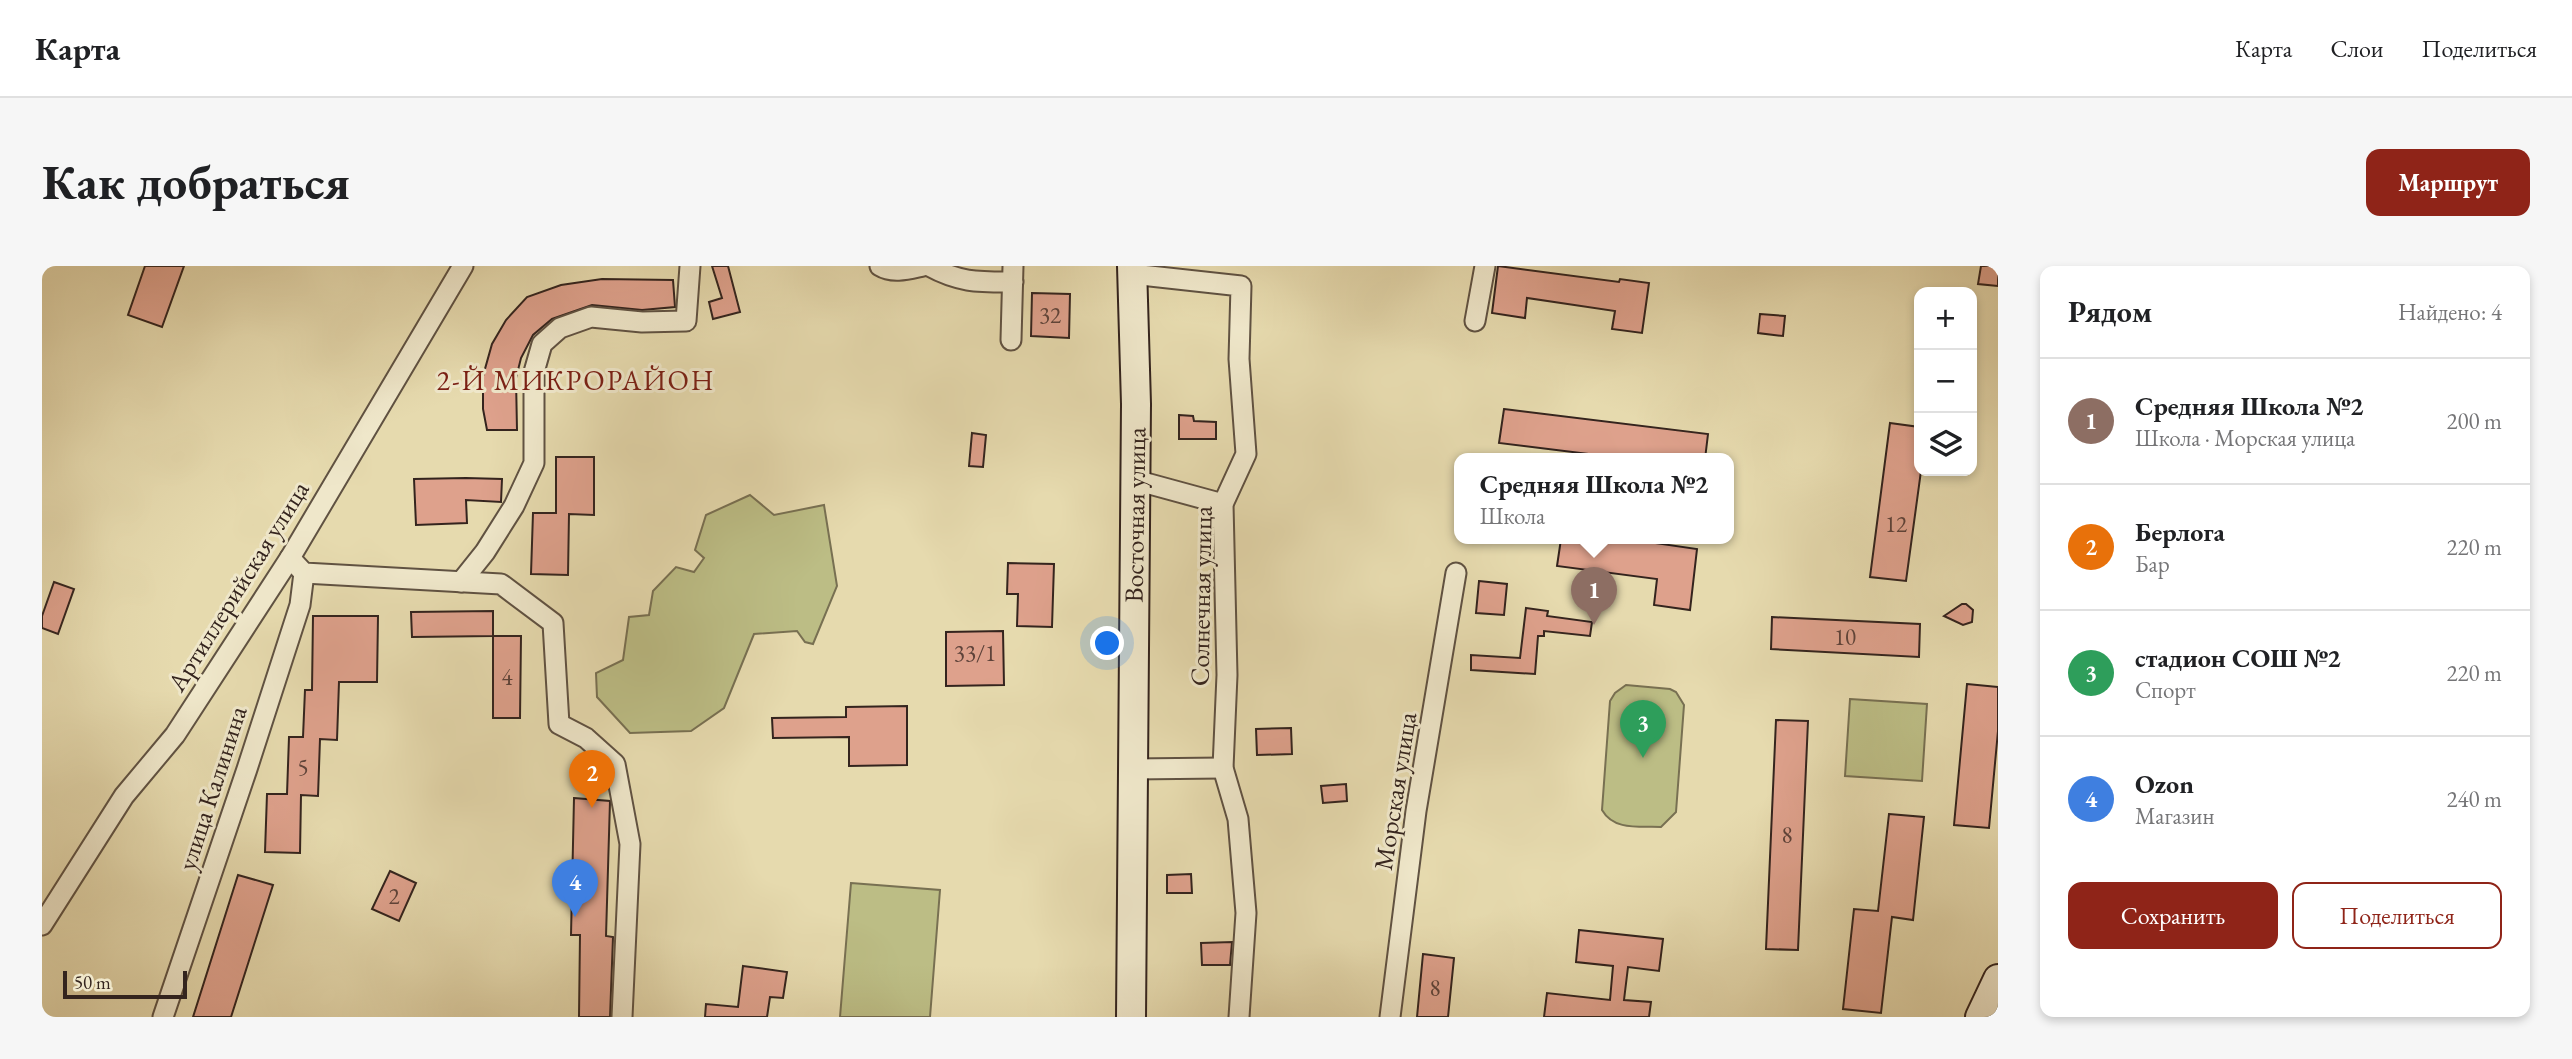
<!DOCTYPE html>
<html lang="ru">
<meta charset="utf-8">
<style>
:root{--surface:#fff;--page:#f6f6f6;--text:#202124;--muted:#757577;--line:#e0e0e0;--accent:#8f2418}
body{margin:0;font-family:"EB Garamond",serif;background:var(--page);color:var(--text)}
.controls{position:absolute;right:21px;top:21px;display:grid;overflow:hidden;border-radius:14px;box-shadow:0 4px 10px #0003}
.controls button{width:63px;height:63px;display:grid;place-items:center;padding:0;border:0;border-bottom:2px solid var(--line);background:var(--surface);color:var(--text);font:35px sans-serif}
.scale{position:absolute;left:21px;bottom:18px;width:124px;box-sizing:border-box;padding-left:7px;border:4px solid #34241e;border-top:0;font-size:19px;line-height:24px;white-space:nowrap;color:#34241e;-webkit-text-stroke:5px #efe7ca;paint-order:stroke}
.you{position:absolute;left:1066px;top:378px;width:24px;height:24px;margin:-18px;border:5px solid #fff;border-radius:50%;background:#1a73e8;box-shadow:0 0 0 10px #1a73e833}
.badge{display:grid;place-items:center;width:46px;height:46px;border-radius:50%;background:var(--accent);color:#fff;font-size:23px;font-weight:700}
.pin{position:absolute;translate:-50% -58px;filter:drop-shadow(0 2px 4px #0008)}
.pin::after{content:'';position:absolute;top:37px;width:24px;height:21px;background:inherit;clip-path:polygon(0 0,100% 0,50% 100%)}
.popup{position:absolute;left:1412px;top:187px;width:280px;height:91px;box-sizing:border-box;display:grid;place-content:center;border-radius:14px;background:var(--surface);filter:drop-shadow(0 2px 5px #0005);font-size:23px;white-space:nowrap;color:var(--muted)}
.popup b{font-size:26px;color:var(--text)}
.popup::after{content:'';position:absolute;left:50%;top:100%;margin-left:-14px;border:14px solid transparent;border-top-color:var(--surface)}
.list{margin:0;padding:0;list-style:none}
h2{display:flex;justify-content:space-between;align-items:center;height:91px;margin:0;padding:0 28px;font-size:30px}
h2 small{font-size:23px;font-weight:400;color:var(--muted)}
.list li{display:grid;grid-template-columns:46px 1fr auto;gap:21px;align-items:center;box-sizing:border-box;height:126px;padding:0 28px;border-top:2px solid var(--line)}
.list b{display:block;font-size:26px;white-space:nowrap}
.list p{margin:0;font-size:23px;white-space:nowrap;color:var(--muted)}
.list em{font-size:23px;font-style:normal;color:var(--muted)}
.actions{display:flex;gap:14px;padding:21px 28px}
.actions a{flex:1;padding:16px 0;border:2px solid var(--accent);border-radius:14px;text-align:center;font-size:24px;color:var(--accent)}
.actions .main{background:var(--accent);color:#fff}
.icon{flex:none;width:38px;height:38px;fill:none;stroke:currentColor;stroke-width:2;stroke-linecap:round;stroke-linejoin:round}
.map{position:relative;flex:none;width:1956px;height:751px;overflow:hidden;border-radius:14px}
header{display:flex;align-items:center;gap:42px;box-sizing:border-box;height:98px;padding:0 35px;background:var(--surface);border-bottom:2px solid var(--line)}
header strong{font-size:33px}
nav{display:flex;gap:38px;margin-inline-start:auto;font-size:24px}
.intro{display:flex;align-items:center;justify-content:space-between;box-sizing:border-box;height:168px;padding:0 42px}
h1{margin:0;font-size:49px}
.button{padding:18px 32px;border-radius:14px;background:var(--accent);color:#fff;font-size:24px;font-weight:700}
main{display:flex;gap:42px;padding:0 42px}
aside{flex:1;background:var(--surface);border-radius:14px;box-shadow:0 4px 10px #0003}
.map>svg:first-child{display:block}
</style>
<header>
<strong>Карта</strong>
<nav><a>Карта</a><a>Слои</a><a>Поделиться</a></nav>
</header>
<div class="intro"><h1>Как добраться</h1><a class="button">Маршрут</a></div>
<main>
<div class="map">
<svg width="1956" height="751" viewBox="0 0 1956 751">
<rect width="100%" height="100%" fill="#e6daae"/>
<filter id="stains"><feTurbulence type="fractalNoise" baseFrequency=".00286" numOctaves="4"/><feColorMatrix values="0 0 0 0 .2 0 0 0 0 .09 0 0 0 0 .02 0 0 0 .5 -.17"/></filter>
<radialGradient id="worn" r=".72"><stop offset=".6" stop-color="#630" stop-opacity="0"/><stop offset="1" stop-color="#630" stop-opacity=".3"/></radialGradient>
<g fill="#bcbd85" stroke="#787052" stroke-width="2">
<path d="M 708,229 L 732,249 L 782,239 L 795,320 L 771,378 L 763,376 L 755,365 L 712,368 L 682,442 L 649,465 L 588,467 L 555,431 L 554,407 L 581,394 L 587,351 L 607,349 L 611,325 L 634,301 L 652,306 L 662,292 L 653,284 L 664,249 Z"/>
<path d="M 1584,419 L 1628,423 L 1634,426 L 1642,439 L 1634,546 L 1619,561 C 1598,560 1572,565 1560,544 L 1568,435 L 1573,427 Z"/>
<path d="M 1808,433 L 1885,438 L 1880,515 L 1803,510 Z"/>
<path d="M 809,617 L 898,624 L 888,751 L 798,751 Z"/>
</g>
<g fill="#dea18c" stroke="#34241e" stroke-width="2">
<path d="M 103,0 L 142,0 L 120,61 L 86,49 Z"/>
<path d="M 670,0 L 686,0 L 698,46 L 671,53 L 667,36 L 680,32 Z"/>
<path d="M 1456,0 L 1577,16 L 1578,13 L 1607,17 L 1600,67 L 1570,63 L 1573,45 L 1485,32 L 1483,52 L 1450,47 Z"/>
<path d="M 1939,0 L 1956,0 L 1956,20 L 1936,18 Z"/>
<path d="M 560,13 L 631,14 L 633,41 L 600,44 L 550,39 L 510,53 L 491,69 L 479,92 L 474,112 L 475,164 L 445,164 L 441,143 L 441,110 L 450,78 L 464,54 L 485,31 L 519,19 Z"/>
<path d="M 990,27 L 1028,28 L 1027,72 L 989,70 Z"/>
<path d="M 1718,48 L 1743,50 L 1741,70 L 1716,67 Z"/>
<path d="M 1462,143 L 1666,168 L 1663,193 L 1587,193 L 1457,177 Z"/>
<path d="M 1137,149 L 1151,150 L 1152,155 L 1174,156 L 1174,173 L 1137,173 Z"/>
<path d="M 1848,157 L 1877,161 L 1879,205 L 1864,315 L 1828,311 Z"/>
<path d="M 930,167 L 944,169 L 941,201 L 927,200 Z"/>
<path d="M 514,191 L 552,191 L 552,249 L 527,248 L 526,309 L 489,308 L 491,247 L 514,247 Z"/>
<path d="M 424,212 L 460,213 L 459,236 L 424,234 L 425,257 L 374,259 L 372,213 Z"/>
<path d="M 1519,273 L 1607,273 L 1606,276 L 1655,283 L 1648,344 L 1612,339 L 1615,313 L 1515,300 Z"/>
<path d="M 966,297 L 1012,298 L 1010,361 L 975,360 L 976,328 L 965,328 Z"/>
<path d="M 1437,315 L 1465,318 L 1462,349 L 1434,347 Z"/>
<path d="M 12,316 L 32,323 L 16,368 L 0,362 L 0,350 Z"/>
<path d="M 1920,338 L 1924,338 L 1931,344 L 1930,356 L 1921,359 L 1902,350 Z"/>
<path d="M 1484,342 L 1506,345 L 1505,350 L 1550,356 L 1548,370 L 1502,365 L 1502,370 L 1496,370 L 1493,408 L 1429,404 L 1429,389 L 1478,392 Z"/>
<path d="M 451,345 L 451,370 L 370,371 L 369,346 Z"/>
<path d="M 271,350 L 336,350 L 335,416 L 297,416 L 295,474 L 278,473 L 276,530 L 259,529 L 258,587 L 223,586 L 225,528 L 245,528 L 247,471 L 261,471 L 263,424 L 270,424 Z"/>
<path d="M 1730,351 L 1878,358 L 1877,391 L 1729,383 Z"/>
<path d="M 961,365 L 962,419 L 904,420 L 904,366 Z"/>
<path d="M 451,370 L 479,370 L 478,452 L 451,452 Z"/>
<path d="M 1925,418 L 1956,421 L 1956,465 L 1947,562 L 1912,559 Z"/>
<path d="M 865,440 L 865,499 L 807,500 L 807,471 L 731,472 L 730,452 L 804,451 L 804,441 Z"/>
<path d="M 1734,454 L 1766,455 L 1756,684 L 1724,683 Z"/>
<path d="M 1249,462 L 1250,488 L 1215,489 L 1214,463 Z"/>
<path d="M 1304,518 L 1305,535 L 1281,537 L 1279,520 Z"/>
<path d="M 532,532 L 568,535 L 564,670 L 571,671 L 568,751 L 537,751 L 538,669 L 529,669 Z"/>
<path d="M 1847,548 L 1882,551 L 1871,654 L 1850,651 L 1839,747 L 1801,743 L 1812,643 L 1836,645 Z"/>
<path d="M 348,605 L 374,617 L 357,655 L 330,643 Z"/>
<path d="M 1149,608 L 1150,627 L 1125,627 L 1125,609 Z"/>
<path d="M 196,609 L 231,619 L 189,751 L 151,751 Z"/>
<path d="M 1537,664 L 1621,673 L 1617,705 L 1586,701 L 1582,734 L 1609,736 L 1607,751 L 1502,751 L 1505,727 L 1568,734 L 1571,700 L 1534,696 Z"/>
<path d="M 1190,676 L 1188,699 L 1160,699 L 1159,677 Z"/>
<path d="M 1381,688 L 1412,692 L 1406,751 L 1375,751 Z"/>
<path d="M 701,700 L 745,706 L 741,732 L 728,731 L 725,751 L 663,751 L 664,738 L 696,741 Z"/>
</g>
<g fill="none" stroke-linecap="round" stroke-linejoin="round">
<defs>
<g id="street">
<path d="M 838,0 C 851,8 867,3 881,0"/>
<path d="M 887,0 C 918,17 937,16 971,16"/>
<path d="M 1090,8 L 1199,20 L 1197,93 L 1204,188 L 1181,238 L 1185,409 L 1181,502 L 1196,553 L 1204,647 L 1197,751"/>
<path d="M 1433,55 L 1443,0"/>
<path d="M 969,74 L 971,0"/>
<path d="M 1093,214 L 1181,238"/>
<path d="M 248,292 L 262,307 L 459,318 L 511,357 L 517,458 L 544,472 L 573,498 L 588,578 L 580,751"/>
<path d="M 419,316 L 443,286 L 472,240 L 492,197 L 492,106 L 500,78 L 518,62 L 549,51 L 600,56 L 644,55 L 648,0"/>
<path d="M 1090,503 L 1181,502"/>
<path d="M 0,659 L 82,530 L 133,469 L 248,292 L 421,0"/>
<path d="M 121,751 L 205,503 L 258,339 L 262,307"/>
<path d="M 1348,751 L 1374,545 L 1414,307"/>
</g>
<g id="secondary">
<path d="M 1089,751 L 1094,138 L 1090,0"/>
<path d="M 1938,751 L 1956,713"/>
</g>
</defs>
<use href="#street" stroke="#605242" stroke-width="23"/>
<use href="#secondary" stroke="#34241e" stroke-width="32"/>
<use href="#street" stroke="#efe7ca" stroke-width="19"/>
<use href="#secondary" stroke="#efe7ca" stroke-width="28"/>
</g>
<g text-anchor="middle" stroke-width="6" stroke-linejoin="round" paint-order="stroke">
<g font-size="23" fill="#5e433a">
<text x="1008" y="57">32</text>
<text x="1854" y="266">12</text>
<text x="1803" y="379">10</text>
<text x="933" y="395">33/1</text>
<text x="465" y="419">4</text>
<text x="261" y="509">5</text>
<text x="1745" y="577">8</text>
<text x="352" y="638">2</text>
<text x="1393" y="730">8</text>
</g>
<g font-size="26" fill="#34241e" stroke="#efe7ca">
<text transform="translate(1093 249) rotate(-89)" y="9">Восточная улица</text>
<text transform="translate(196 320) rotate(-58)" y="9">Артиллерийская улица</text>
<text transform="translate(1159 330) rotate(-89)" y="9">Солнечная улица</text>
<text transform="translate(170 522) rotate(-72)" y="9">улица Калинина</text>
<text transform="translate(1353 525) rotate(-81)" y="9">Морская улица</text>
</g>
<g font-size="28" letter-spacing="2" fill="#7a1f14" stroke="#efe7ca">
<text x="534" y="124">2-Й МИКРОРАЙОН</text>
</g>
</g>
<rect width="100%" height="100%" filter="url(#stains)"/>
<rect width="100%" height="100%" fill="url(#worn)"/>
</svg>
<div class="controls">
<button>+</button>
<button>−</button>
<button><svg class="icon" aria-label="layers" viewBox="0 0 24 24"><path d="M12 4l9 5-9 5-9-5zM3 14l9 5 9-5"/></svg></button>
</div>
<div class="scale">50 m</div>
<div class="you"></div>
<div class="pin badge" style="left:1552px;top:359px;background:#8d6e63">1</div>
<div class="popup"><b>Средняя Школа №2</b>Школа</div>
<div class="pin badge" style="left:550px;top:542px;background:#e8710a">2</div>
<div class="pin badge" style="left:1601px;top:492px;background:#2e9e5b">3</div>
<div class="pin badge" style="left:533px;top:651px;background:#3f7fe0">4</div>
</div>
<aside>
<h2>Рядом<small>Найдено: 4</small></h2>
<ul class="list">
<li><span class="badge" style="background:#8d6e63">1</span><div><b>Средняя Школа №2</b><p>Школа · Морская улица</p></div><em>200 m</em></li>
<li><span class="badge" style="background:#e8710a">2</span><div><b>Берлога</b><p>Бар</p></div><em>220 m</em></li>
<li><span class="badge" style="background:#2e9e5b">3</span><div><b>стадион СОШ №2</b><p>Спорт</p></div><em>220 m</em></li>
<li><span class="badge" style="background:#3f7fe0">4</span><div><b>Ozon</b><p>Магазин</p></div><em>240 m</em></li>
</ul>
<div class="actions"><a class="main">Сохранить</a><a>Поделиться</a></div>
</aside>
</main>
